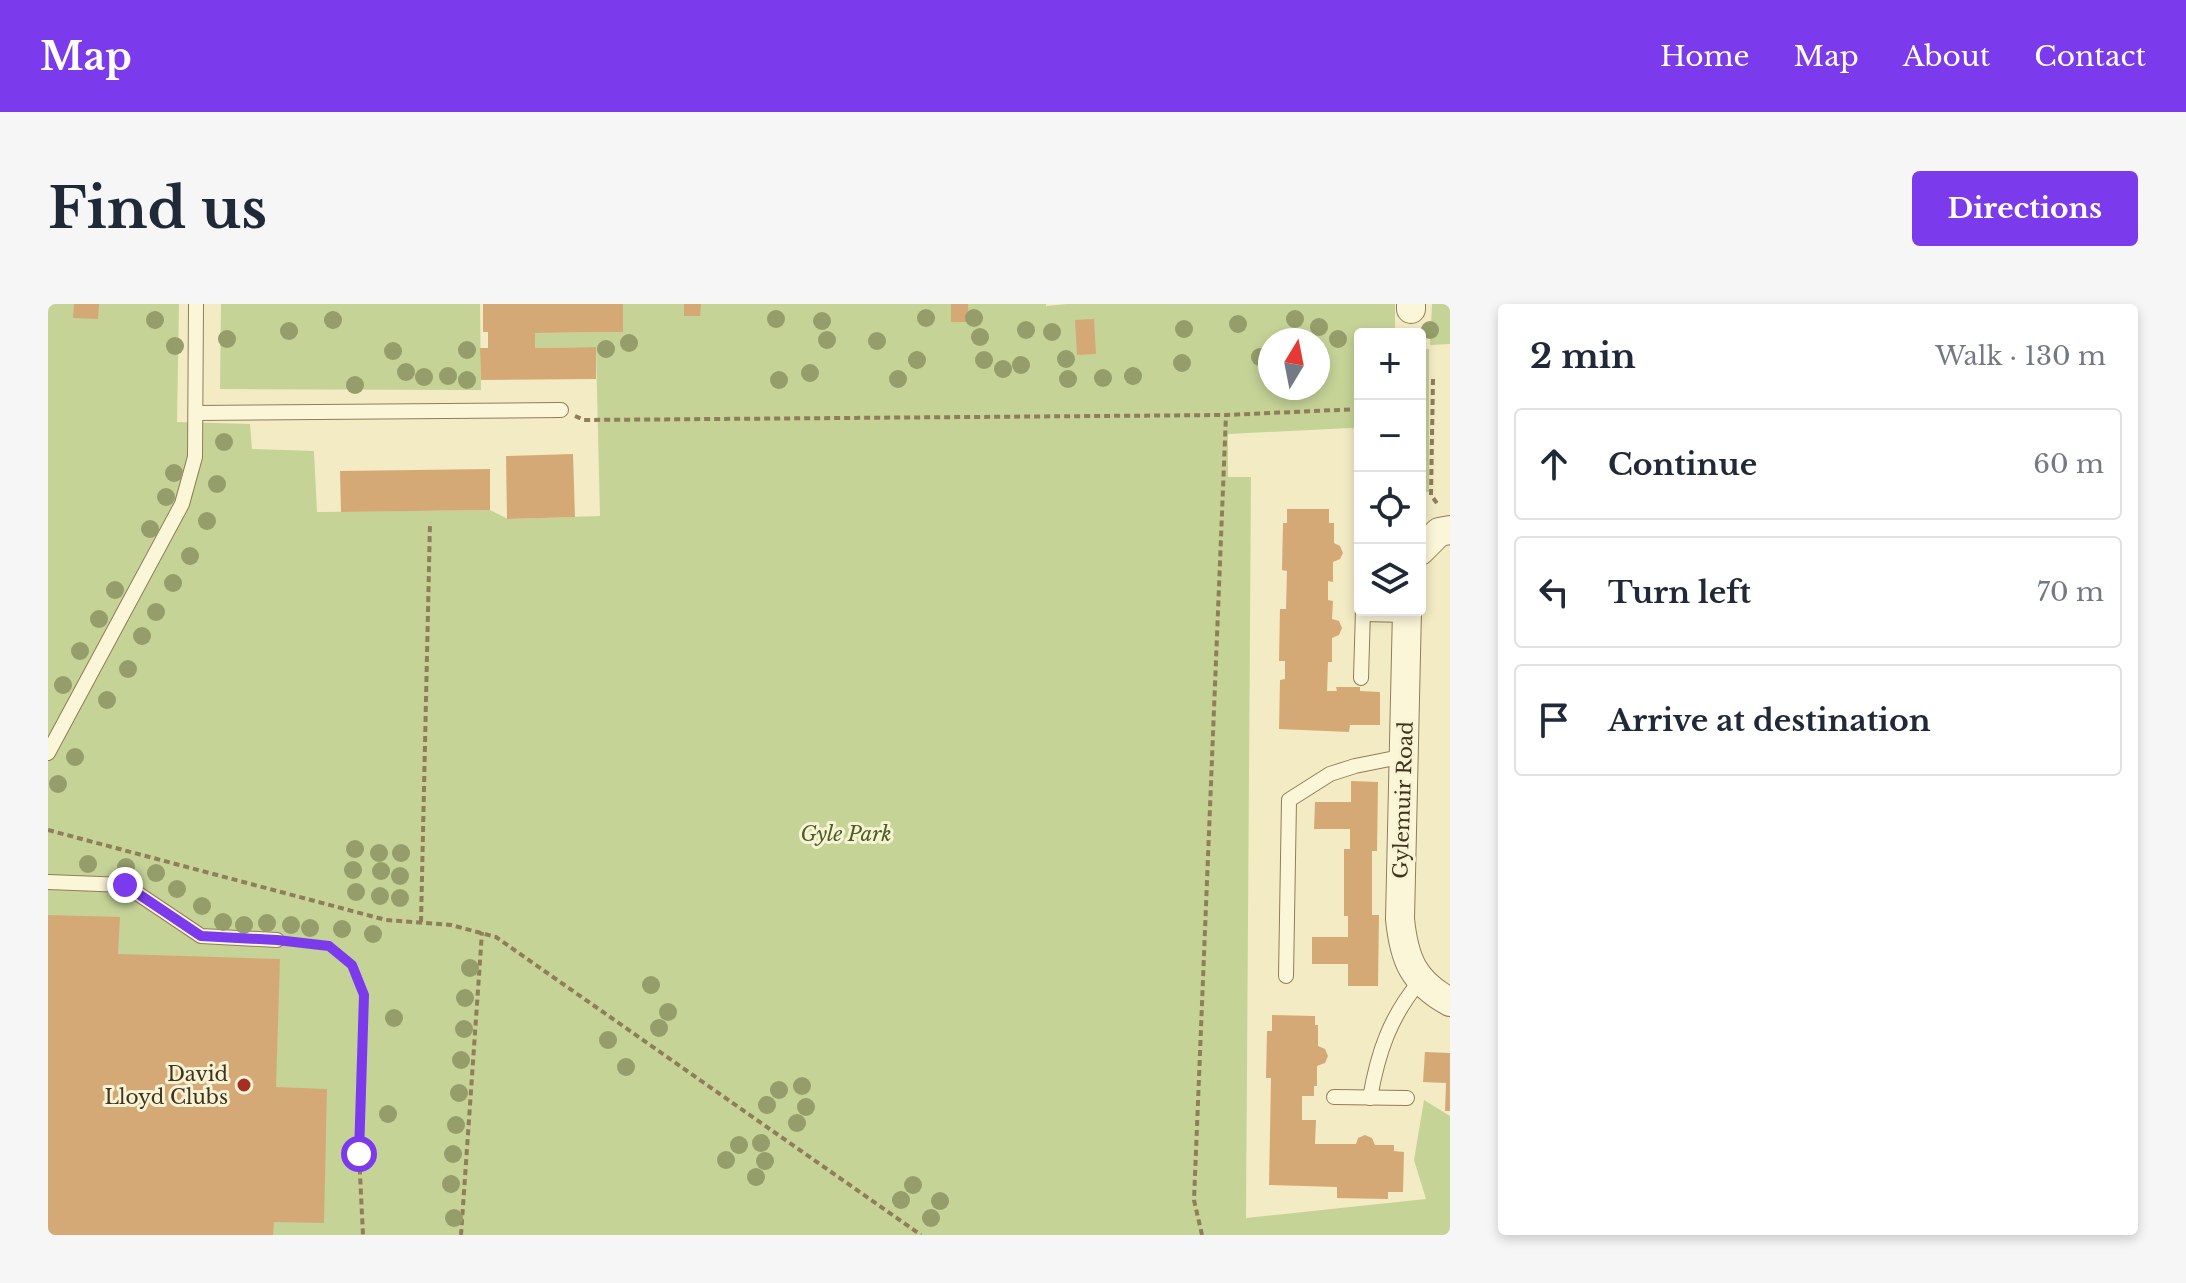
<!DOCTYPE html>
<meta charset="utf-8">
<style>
:root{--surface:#fff;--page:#f6f6f7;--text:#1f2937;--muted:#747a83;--line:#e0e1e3;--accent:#7c3aed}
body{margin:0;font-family:"Libre Baskerville",serif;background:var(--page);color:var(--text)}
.controls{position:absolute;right:24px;top:24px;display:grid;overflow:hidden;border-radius:8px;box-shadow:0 4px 12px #0003}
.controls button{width:72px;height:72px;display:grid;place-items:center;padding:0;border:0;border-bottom:2px solid var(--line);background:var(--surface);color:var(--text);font:40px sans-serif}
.compass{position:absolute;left:1210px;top:24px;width:72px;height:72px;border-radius:50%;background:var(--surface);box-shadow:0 4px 12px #0003;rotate:10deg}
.stop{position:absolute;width:24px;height:24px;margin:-18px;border:6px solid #7c3aed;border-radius:50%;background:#fff}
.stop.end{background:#7c3aed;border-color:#fff;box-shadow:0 2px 8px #0008}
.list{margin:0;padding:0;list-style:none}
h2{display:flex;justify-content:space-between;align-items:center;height:104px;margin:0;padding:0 32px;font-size:34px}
h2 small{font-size:26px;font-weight:400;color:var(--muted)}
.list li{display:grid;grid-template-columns:52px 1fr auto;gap:24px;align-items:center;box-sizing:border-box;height:112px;margin:0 16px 16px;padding:0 16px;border:2px solid var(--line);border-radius:8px}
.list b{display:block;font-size:30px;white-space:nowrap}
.list em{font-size:26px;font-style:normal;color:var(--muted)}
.icon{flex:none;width:44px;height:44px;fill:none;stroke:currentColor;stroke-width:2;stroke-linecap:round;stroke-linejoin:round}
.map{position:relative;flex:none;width:1402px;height:931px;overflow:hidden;border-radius:8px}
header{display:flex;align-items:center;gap:48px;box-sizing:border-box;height:112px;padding:0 40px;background:var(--accent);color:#fff}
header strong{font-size:38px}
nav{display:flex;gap:44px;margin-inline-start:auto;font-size:28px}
.intro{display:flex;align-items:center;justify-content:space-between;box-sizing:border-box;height:192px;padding:0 48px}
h1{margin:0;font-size:56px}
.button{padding:20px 36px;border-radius:8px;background:var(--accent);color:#fff;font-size:28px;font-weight:700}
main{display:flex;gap:48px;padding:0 48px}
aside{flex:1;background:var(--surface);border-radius:8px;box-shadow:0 4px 12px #0003}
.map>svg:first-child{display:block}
</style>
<header>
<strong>Map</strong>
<nav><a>Home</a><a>Map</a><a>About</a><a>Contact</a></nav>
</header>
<div class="intro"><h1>Find us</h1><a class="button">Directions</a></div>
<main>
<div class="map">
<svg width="1402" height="931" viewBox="0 0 1402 931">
<rect width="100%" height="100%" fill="#f3ebc4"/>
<g fill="#c5d397" fill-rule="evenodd">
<path d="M 0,0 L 131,0 L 129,118 L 202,120 L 204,145 L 266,147 L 269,208 L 442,206 L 460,215 L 552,212 L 548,43 L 487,44 L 487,29 L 575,28 L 575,0 L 998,0 L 998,2 L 1019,0 L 1347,0 L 1347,30 L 1312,30 L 1312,125 L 1302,124 L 1180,130 L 1180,173 L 1203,173 L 1198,914 L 1378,895 L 1366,856 L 1376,796 L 1402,812 L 1402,931 L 0,931 ZM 1222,36 L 1270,36 L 1270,84 L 1222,84 Z"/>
<path d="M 173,0 L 432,0 L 433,86 L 172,85 Z"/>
<path d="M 1384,0 L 1402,0 L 1402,40 L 1382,41 Z"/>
<rect x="1372" y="45" width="9" height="143"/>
</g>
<g fill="#d5a976">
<path d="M 26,0 L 51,0 L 50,15 L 25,14 Z"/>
<path d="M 435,0 L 575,0 L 575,28 L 487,29 L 487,44 L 548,43 L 548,75 L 433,76 L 432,44 L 440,44 L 440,28 L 435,28 Z"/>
<path d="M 636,0 L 653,0 L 652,12 L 636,12 Z"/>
<path d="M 903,0 L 920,0 L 921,18 L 903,18 Z"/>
<path d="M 1046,15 L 1048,50 L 1029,51 L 1027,16 Z"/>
<path d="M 525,150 L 527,213 L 459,215 L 458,152 Z"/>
<path d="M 442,165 L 442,206 L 293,208 L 292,167 Z"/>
<path d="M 1239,205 L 1281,205 L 1281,219 L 1286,219 L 1286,239 L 1292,242 L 1295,249 L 1292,255 L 1285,258 L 1285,278 L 1280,277 L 1280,296 L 1285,297 L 1284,315 L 1291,317 L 1294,324 L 1291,331 L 1284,334 L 1284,358 L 1280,358 L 1279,387 L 1289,387 L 1288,383 L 1312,383 L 1312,387 L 1332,388 L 1332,421 L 1302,421 L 1301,428 L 1231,425 L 1232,376 L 1237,375 L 1237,357 L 1231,357 L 1232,305 L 1238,305 L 1239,267 L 1234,266 L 1235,219 L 1239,219 Z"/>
<path d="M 1303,477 L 1330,478 L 1329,547 L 1324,547 L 1324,611 L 1331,611 L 1330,682 L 1300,682 L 1300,660 L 1264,660 L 1264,633 L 1300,633 L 1300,612 L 1296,612 L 1296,545 L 1302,545 L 1302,525 L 1266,525 L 1267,498 L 1303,498 Z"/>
<path d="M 0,611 L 72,613 L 70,650 L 232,655 L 228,783 L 279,785 L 276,919 L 226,918 L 225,931 L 0,931 Z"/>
<path d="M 1224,711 L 1267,712 L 1267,721 L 1270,721 L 1270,742 L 1277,745 L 1280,752 L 1277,759 L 1269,762 L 1269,782 L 1266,782 L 1266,792 L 1254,792 L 1254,816 L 1268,816 L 1267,840 L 1308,840 L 1310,834 L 1317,831 L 1324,834 L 1327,841 L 1346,841 L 1346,847 L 1356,848 L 1355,888 L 1340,888 L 1340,895 L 1289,894 L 1289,883 L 1221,881 L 1223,774 L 1218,774 L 1219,727 L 1224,727 Z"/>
<path d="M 1377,748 L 1402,749 L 1402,807 L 1397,807 L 1398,779 L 1375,778 Z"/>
</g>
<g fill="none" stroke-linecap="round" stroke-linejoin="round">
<defs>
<g id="service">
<path d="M 148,109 L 513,106"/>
<path d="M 1315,310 L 1359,311"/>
<path d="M 1313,374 L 1315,306"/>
<path d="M 0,449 L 134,200 L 147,153 L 148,0"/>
<path d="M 0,578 L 77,581 L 153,632 L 229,636"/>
<path d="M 1238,672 L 1241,496 L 1282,470 L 1307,462 L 1357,452"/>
<path d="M 1286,793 L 1359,794"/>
<path d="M 1322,794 C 1330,748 1342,713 1372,677"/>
</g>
<g id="minor">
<path d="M 1363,5 L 1363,0"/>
<path d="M 1372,247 L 1391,228 L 1402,226"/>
<path d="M 1359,306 L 1352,615 C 1356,655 1365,678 1402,698"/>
</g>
</defs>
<use href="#service" stroke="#917d58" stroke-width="16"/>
<use href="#minor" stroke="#917d58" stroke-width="30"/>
<g stroke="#917d58" stroke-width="4" stroke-dasharray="6 4" stroke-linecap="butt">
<path d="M 1385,75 L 1383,191 L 1391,202"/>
<path d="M 527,112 L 536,116 L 1178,111 L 1312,105"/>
<path d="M 0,526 L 338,616 L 403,621 L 448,633 L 873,931"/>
<path d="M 373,618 L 382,218"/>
<path d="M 247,638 L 281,642 L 304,661 L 316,691 L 311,850 L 315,931"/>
<path d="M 413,931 L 434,628"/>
<path d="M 1154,931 L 1146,896 L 1178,111"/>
</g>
<use href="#service" stroke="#fcf6d9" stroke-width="14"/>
<use href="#minor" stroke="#fcf6d9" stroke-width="28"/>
</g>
<g fill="#959d6b">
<circle cx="878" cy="14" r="9"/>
<circle cx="926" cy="14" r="9"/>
<circle cx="728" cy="15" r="9"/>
<circle cx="1247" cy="15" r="9"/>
<circle cx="107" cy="16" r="9"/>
<circle cx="285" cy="16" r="9"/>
<circle cx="774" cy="17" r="9"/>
<circle cx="1190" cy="20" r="9"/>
<circle cx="1271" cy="23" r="9"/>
<circle cx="1136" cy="25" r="9"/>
<circle cx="978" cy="26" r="9"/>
<circle cx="1382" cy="26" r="9"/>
<circle cx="241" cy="27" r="9"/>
<circle cx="1004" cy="28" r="9"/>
<circle cx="932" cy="33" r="9"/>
<circle cx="179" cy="35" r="9"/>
<circle cx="1290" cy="35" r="9"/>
<circle cx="779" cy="36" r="9"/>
<circle cx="829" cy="37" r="9"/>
<circle cx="581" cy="39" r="9"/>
<circle cx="127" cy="42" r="9"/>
<circle cx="558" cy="45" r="9"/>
<circle cx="419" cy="46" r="9"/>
<circle cx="345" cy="47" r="9"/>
<circle cx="1212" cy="53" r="9"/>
<circle cx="1018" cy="55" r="9"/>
<circle cx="869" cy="56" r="9"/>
<circle cx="936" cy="56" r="9"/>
<circle cx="1134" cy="59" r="9"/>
<circle cx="973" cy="61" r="9"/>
<circle cx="955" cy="65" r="9"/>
<circle cx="358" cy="68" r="9"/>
<circle cx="762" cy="69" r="9"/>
<circle cx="400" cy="72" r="9"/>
<circle cx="1085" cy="72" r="9"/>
<circle cx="376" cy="73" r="9"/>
<circle cx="1055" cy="74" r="9"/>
<circle cx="850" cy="75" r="9"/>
<circle cx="1020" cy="75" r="9"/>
<circle cx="419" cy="76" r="9"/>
<circle cx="731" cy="76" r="9"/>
<circle cx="307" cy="81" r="9"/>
<circle cx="176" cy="138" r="9"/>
<circle cx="126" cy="169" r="9"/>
<circle cx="169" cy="180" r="9"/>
<circle cx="118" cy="193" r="9"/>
<circle cx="159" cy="217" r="9"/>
<circle cx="102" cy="225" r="9"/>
<circle cx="142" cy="252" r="9"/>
<circle cx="125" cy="279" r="9"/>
<circle cx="67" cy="286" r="9"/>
<circle cx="108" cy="308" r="9"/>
<circle cx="51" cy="315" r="9"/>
<circle cx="94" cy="332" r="9"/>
<circle cx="32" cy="347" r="9"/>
<circle cx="80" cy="365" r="9"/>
<circle cx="15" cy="381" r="9"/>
<circle cx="59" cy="396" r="9"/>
<circle cx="27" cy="453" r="9"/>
<circle cx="10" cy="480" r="9"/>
<circle cx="307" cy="545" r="9"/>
<circle cx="331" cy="549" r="9"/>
<circle cx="353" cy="549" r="9"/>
<circle cx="40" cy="560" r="9"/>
<circle cx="78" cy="563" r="9"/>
<circle cx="305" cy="566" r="9"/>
<circle cx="333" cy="567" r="9"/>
<circle cx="108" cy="569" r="9"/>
<circle cx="352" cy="572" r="9"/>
<circle cx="129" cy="585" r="9"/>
<circle cx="308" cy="588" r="9"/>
<circle cx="332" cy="592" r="9"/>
<circle cx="352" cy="594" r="9"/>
<circle cx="154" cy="602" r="9"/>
<circle cx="175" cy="618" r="9"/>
<circle cx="219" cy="619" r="9"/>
<circle cx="196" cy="621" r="9"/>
<circle cx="243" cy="621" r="9"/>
<circle cx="262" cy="624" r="9"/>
<circle cx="294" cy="625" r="9"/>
<circle cx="325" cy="630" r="9"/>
<circle cx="422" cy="664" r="9"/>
<circle cx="603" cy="681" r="9"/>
<circle cx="417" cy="694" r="9"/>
<circle cx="620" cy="708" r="9"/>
<circle cx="346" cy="714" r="9"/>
<circle cx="611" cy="724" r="9"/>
<circle cx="416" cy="725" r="9"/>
<circle cx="560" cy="736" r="9"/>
<circle cx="413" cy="756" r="9"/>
<circle cx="578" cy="763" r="9"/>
<circle cx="754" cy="782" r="9"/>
<circle cx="731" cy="786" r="9"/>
<circle cx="411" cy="789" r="9"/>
<circle cx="719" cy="801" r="9"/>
<circle cx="758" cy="803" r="9"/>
<circle cx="340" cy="810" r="9"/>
<circle cx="749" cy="819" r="9"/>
<circle cx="408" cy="821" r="9"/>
<circle cx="713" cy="839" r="9"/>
<circle cx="691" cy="841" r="9"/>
<circle cx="405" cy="850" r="9"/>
<circle cx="678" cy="856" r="9"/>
<circle cx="717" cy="857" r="9"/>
<circle cx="708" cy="873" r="9"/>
<circle cx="403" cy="880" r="9"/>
<circle cx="865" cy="881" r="9"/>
<circle cx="853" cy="896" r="9"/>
<circle cx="892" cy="897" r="9"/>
<circle cx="406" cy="914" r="9"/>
<circle cx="883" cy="914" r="9"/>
</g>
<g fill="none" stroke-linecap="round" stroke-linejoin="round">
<path stroke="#7c3aed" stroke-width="10" d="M 77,581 L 153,632 L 229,636 L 281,642 L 304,661 L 316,691 L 311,850"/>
</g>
<circle fill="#a72f21" stroke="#f9f3d5" stroke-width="3" cx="196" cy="781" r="8"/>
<g text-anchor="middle" stroke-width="6" stroke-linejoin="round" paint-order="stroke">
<g font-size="20" fill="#3f321e" stroke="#f9f3d5">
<text transform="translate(1355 496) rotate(-88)" y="7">Gylemuir Road</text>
</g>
<g font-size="20" font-style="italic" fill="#485e22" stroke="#f9f3d5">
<text x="798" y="537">Gyle Park</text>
</g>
<g font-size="20" fill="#3f321e" stroke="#f9f3d5" text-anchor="end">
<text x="180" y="777">David<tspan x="180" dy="23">Lloyd Clubs</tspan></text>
</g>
</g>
</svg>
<div class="controls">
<button>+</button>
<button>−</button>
<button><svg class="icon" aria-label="locate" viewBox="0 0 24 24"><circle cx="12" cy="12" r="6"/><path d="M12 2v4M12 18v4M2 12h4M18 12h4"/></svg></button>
<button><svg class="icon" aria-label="layers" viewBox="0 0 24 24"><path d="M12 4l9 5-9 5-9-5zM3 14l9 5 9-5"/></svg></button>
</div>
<svg class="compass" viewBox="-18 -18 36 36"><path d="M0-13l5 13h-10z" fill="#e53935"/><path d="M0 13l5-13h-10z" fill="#747a83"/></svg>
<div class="stop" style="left:311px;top:850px"></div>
<div class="stop end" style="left:77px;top:581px"></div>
</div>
<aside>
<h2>2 min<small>Walk · 130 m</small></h2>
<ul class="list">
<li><svg class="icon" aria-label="ahead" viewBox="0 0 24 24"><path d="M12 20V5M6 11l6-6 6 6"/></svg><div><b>Continue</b></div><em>60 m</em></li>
<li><svg class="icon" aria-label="left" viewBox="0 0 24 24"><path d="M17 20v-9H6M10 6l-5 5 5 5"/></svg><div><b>Turn left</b></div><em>70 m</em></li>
<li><svg class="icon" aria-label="arrive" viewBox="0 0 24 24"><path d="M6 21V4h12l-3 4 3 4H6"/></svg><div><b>Arrive at destination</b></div></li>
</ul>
</aside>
</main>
